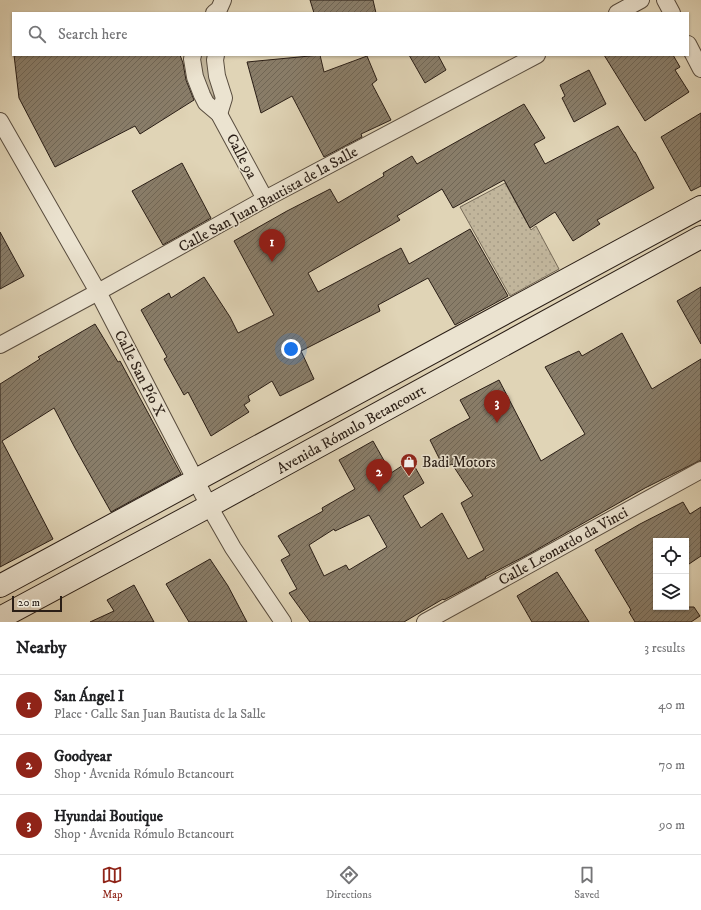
<!DOCTYPE html>
<meta charset="utf-8">
<style>
:root{--surface:#fff;--page:#f6f6f6;--text:#202124;--muted:#757577;--line:#e0e0e0;--accent:#8f2418}
body{margin:0;font-family:"IM FELL DW Pica",serif;background:var(--page);color:var(--text)}
.controls{position:absolute;right:12px;bottom:12px;display:grid;overflow:hidden;border-radius:0px;box-shadow:0 1px 3px #0004}
.controls button{width:36px;height:36px;display:grid;place-items:center;padding:0;border:0;border-bottom:1px solid var(--line);background:var(--surface);color:var(--text);font:20px sans-serif}
.scale{position:absolute;left:12px;bottom:10px;width:50px;box-sizing:border-box;padding-left:4px;border:2px solid #2a1e16;border-top:0;font-size:11px;line-height:14px;white-space:nowrap;color:#2a1e16;-webkit-text-stroke:3px #ebe3d0;paint-order:stroke}
.you{position:absolute;left:291px;top:349px;width:14px;height:14px;margin:-10px;border:3px solid #fff;border-radius:50%;background:#1a73e8;box-shadow:0 0 0 6px #1a73e833}
.badge{display:grid;place-items:center;width:26px;height:26px;border-radius:50%;background:var(--accent);color:#fff;font-size:13px;font-weight:700}
.pin{position:absolute;translate:-50% -33px;filter:drop-shadow(0 1px 2px #0008)}
.pin::after{content:'';position:absolute;top:21px;width:14px;height:12px;background:inherit;clip-path:polygon(0 0,100% 0,50% 100%)}
.list{margin:0;padding:0;list-style:none}
h2{display:flex;justify-content:space-between;align-items:center;height:52px;margin:0;padding:0 16px;font-size:17px}
h2 small{font-size:13px;font-weight:400;color:var(--muted)}
.list li{display:grid;grid-template-columns:26px 1fr auto;gap:12px;align-items:center;box-sizing:border-box;height:60px;padding:0 16px;border-top:1px solid var(--line)}
.list b{display:block;font-size:15px;white-space:nowrap}
.list p{margin:0;font-size:13px;white-space:nowrap;color:var(--muted)}
.list em{font-size:13px;font-style:normal;color:var(--muted)}
.icon{flex:none;width:22px;height:22px;fill:none;stroke:currentColor;stroke-width:2;stroke-linecap:round;stroke-linejoin:round}
.map{position:relative;flex:none;width:701px;height:622px;overflow:hidden}
.search{position:absolute;background:var(--surface);box-shadow:0 1px 3px #0004;left:12px;right:12px;top:12px;height:44px;display:flex;align-items:center;gap:10px;box-sizing:border-box;padding:0 14px;border-radius:0px;color:var(--muted);font-size:15px}
.sheet{height:232px;background:var(--surface)}
nav{display:flex;justify-content:space-around;align-items:center;box-sizing:border-box;height:56px;border-top:1px solid var(--line);background:var(--surface);font-size:11px;color:var(--muted)}
nav a{display:grid;justify-items:center;gap:2px}
nav .on{color:var(--accent)}
.map>svg:first-child{display:block}
</style>
<div class="map">
<svg width="701" height="622" viewBox="0 0 701 622">
<defs>
<pattern id="grass-dots" width="8" height="8" patternUnits="userSpaceOnUse"><rect width="8" height="8" fill="#c1b59b"/><path d="M2 2h.1M6 6h.1" fill="none" stroke="#a69b85" stroke-width="1.8" stroke-linecap="round"/></pattern>
<pattern id="building-hatch" width="6" height="6" patternUnits="userSpaceOnUse"><rect width="6" height="6" fill="#897d69"/><path d="M-1 1l2-2M0 6l6-6M5 7l2-2" fill="none" stroke="#706655"/></pattern>
</defs>
<rect width="100%" height="100%" fill="#e0d4b6"/>
<filter id="stains"><feTurbulence type="fractalNoise" baseFrequency=".005" numOctaves="4"/><feColorMatrix values="0 0 0 0 .2 0 0 0 0 .09 0 0 0 0 .02 0 0 0 .5 -.17"/></filter>
<radialGradient id="worn" r=".72"><stop offset=".6" stop-color="#630" stop-opacity="0"/><stop offset="1" stop-color="#630" stop-opacity=".3"/></radialGradient>
<path fill="url(#grass-dots)" stroke="#766a58" d="M 505,183 L 531,230 L 536,226 L 559,269 L 510,296 L 460,207 Z"/>
<path fill="#c1b59b" stroke="#766a58" d="M 198,55 L 214,55 L 214,103 L 200,83 Z"/>
<g fill="url(#building-hatch)" stroke="#2a1e16" fill-rule="evenodd">
<path d="M 310,0 L 373,0 L 376,13 L 314,13 Z"/>
<path d="M 14,55 L 180,55 L 183,63 L 186,80 L 194,100 L 140,134 L 135,126 L 55,167 L 19,98 Z"/>
<path d="M 320,55 L 324,72 L 367,56 L 377,80 L 372,84 L 391,120 L 361,134 L 362,137 L 324,157 L 292,96 L 261,113 L 247,62 Z"/>
<path d="M 409,55 L 438,55 L 446,70 L 425,83 Z"/>
<path d="M 604,55 L 673,55 L 680,67 L 675,70 L 689,92 L 645,121 Z"/>
<path d="M 589,70 L 606,104 L 574,122 L 562,98 L 565,96 L 560,85 Z"/>
<path d="M 524,104 L 545,138 L 534,144 L 545,164 L 618,126 L 634,152 L 635,152 L 654,188 L 597,220 L 600,224 L 573,241 L 555,212 L 530,228 L 504,180 L 453,208 L 442,189 L 397,216 L 400,220 L 308,273 L 318,292 L 401,248 L 409,264 L 470,229 L 508,296 L 455,325 L 428,278 L 378,305 L 380,311 L 301,351 L 314,379 L 280,396 L 272,381 L 248,396 L 250,401 L 244,405 L 249,412 L 211,436 L 188,392 L 184,395 L 164,359 L 167,357 L 141,310 L 169,293 L 171,298 L 204,277 L 230,317 L 238,333 L 274,315 L 234,241 L 287,211 L 330,189 L 338,203 L 384,176 L 383,173 L 412,156 L 417,164 Z"/>
<path d="M 701,113 L 701,186 L 691,191 L 661,137 Z"/>
<path d="M 182,163 L 211,218 L 163,245 L 132,191 Z"/>
<path d="M 0,232 L 24,276 L 0,289 Z"/>
<path d="M 701,287 L 701,344 L 677,301 Z"/>
<path d="M 95,324 L 118,362 L 120,361 L 181,474 L 111,512 L 75,448 L 54,408 L 2,441 L 53,539 L 0,567 L 0,384 L 40,359 L 38,357 L 64,342 Z"/>
<path d="M 622,333 L 652,389 L 701,359 L 701,460 L 645,488 L 529,554 L 485,577 L 486,578 L 444,600 L 443,599 L 404,622 L 310,622 L 289,593 L 297,589 L 281,560 L 290,555 L 278,536 L 323,511 L 322,508 L 355,489 L 339,460 L 373,441 L 391,473 L 411,460 L 424,483 L 403,496 L 421,528 L 442,513 L 468,559 L 484,550 L 461,503 L 473,496 L 452,464 L 444,468 L 430,440 L 470,418 L 460,400 L 499,380 L 541,461 L 585,434 L 545,367 L 579,351 L 582,356 ZM 369,515 L 387,547 L 349,570 L 346,565 L 324,576 L 309,545 L 334,529 L 335,531 Z"/>
<path d="M 683,502 L 690,514 L 701,507 L 701,556 L 686,566 L 686,541 L 656,541 L 656,607 L 694,607 L 700,616 L 691,622 L 635,622 L 629,612 L 631,610 L 595,550 L 640,524 Z"/>
<path d="M 210,559 L 228,586 L 247,622 L 189,622 L 166,584 Z"/>
<path d="M 557,572 L 589,622 L 532,622 L 517,596 Z"/>
<path d="M 134,585 L 154,622 L 90,622 L 114,611 L 107,600 Z"/>
</g>
<g fill="none" stroke-linecap="round" stroke-linejoin="round">
<defs>
<g id="street">
<path d="M 665,0 L 672,13"/>
<path d="M 214,13 L 219,9 L 223,0"/>
<path d="M 617,13 L 641,0"/>
<path d="M 688,44 L 701,69"/>
<path d="M 193,55 L 192,59 L 195,77 L 202,95 L 206,103 L 219,114 L 265,199"/>
<path d="M 216,55 L 215,60 L 217,76 L 224,98 L 219,114"/>
<path d="M 0,121 L 98,292 L 209,506 L 233,548 L 283,622"/>
<path d="M 0,345 L 98,292 L 265,199 L 537,55"/>
<path d="M 425,622 L 701,470"/>
</g>
<g id="secondary">
<path d="M 0,586 L 701,207"/>
<path d="M 0,618 L 209,506 L 701,237"/>
</g>
</defs>
<use href="#street" stroke="#584c3e" stroke-width="18"/>
<use href="#secondary" stroke="#2a1e16" stroke-width="24"/>
<use href="#street" stroke="#ebe3d0" stroke-width="16"/>
<use href="#secondary" stroke="#ebe3d0" stroke-width="22"/>
</g>
<defs>
<symbol id="shop-pin" viewBox="-11 -11 22 30"><path d="M0 17L-7.5 6A9.5 9.5 0 1 1 7.5 6Z" fill="#8f2418" stroke="#ebe3d0"/><path d="M-5-2.5h2.3a2.7 3.5 0 0 1 5.4 0H5L5.5 6h-11ZM-1.5-2.5h3a1.5 2.3 0 0 0-3 0Z" fill="#fff"/></symbol>
</defs>
<g fill-rule="evenodd">
<use href="#shop-pin" x="399" y="452" width="20" height="27"/>
</g>
<g text-anchor="middle" stroke-width="3" stroke-linejoin="round" paint-order="stroke">
<g font-size="15" fill="#2a1e16" stroke="#ebe3d0">
<text transform="translate(242 156) rotate(62)" y="5">Calle 9a</text>
<text transform="translate(268 199) rotate(-29)" y="5">Calle San Juan Bautista de la Salle</text>
<text transform="translate(140 373) rotate(63)" y="5">Calle San Pío X</text>
<text transform="translate(351 429) rotate(-29)" y="5">Avenida Rómulo Betancourt</text>
<text transform="translate(563 546) rotate(-29)" y="5">Calle Leonardo da Vinci</text>
</g>
<g font-size="15" fill="#2a1e16" stroke="#ebe3d0" text-anchor="start">
<text x="422" y="467">Badi Motors</text>
</g>
</g>
<rect width="100%" height="100%" filter="url(#stains)"/>
<rect width="100%" height="100%" fill="url(#worn)"/>
</svg>
<div class="controls">
<button><svg class="icon" aria-label="locate" viewBox="0 0 24 24"><circle cx="12" cy="12" r="6"/><path d="M12 2v4M12 18v4M2 12h4M18 12h4"/></svg></button>
<button><svg class="icon" aria-label="layers" viewBox="0 0 24 24"><path d="M12 4l9 5-9 5-9-5zM3 14l9 5 9-5"/></svg></button>
</div>
<div class="scale">20 m</div>
<div class="you"></div>
<div class="pin badge" style="left:272px;top:262px">1</div>
<div class="pin badge" style="left:379px;top:492px">2</div>
<div class="pin badge" style="left:497px;top:423px">3</div>
<div class="search"><svg class="icon" aria-label="search" viewBox="0 0 24 24"><circle cx="10" cy="10" r="6"/><path d="M15 15l6 6"/></svg>Search here</div>
</div>
<section class="sheet">
<h2>Nearby<small>3 results</small></h2>
<ul class="list">
<li><span class="badge">1</span><div><b>San Ángel I</b><p>Place · Calle San Juan Bautista de la Salle</p></div><em>40 m</em></li>
<li><span class="badge">2</span><div><b>Goodyear</b><p>Shop · Avenida Rómulo Betancourt</p></div><em>70 m</em></li>
<li><span class="badge">3</span><div><b>Hyundai Boutique</b><p>Shop · Avenida Rómulo Betancourt</p></div><em>90 m</em></li>
</ul>
</section>
<nav>
<a class="on"><svg class="icon" aria-label="map" viewBox="0 0 24 24"><path d="M3 6l6-2 6 2 6-2v14l-6 2-6-2-6 2zM9 4v14M15 6v14"/></svg>Map</a>
<a><svg class="icon" aria-label="directions" viewBox="0 0 24 24"><path d="M12 3l9 9-9 9-9-9zM9 14v-3h6M13 9l2 2-2 2"/></svg>Directions</a>
<a><svg class="icon" aria-label="saved" viewBox="0 0 24 24"><path d="M7 4h10v16l-5-4-5 4z"/></svg>Saved</a>
</nav>
